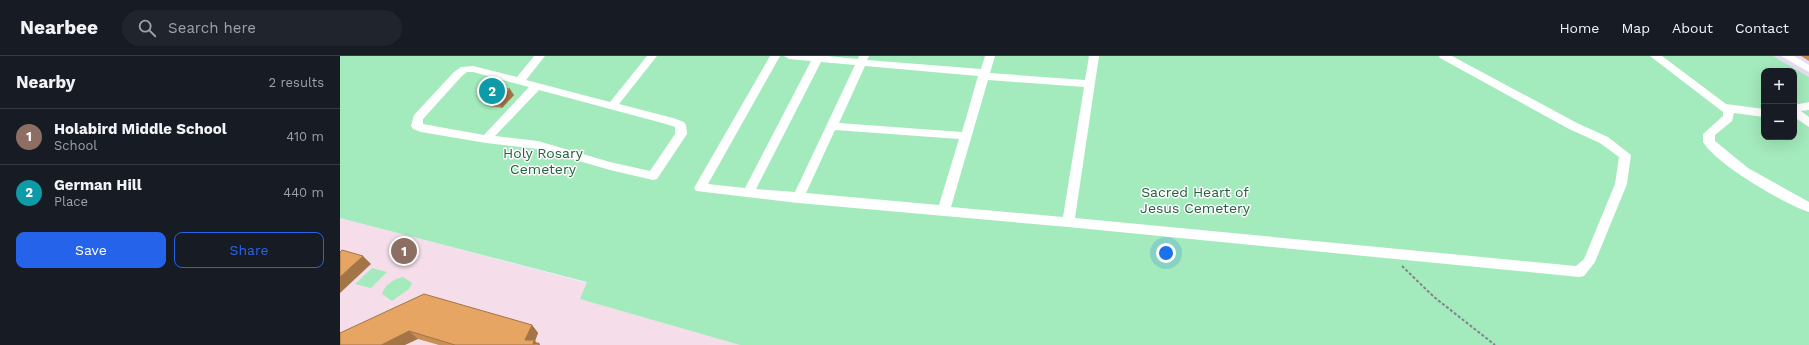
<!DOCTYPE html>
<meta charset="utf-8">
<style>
:root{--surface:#171b24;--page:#20242c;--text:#f1f3f6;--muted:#9ea1a6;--line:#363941;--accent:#2563eb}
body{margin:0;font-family:"Work Sans",sans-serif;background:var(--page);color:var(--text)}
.controls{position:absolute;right:12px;top:12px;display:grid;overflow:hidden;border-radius:8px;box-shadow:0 4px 16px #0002}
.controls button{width:36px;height:36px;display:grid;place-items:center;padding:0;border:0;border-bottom:1px solid var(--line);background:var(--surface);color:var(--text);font:20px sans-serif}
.you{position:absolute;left:826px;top:197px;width:14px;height:14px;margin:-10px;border:3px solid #fff;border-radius:50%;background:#1a73e8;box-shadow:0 0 0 6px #1a73e833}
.badge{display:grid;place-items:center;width:26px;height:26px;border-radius:50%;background:var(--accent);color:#fff;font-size:13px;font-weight:700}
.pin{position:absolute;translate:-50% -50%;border:2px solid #fff;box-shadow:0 1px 4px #0006}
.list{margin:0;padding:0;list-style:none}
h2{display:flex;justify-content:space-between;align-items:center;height:52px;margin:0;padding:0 16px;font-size:17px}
h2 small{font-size:13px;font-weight:400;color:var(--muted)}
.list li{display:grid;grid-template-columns:26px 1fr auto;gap:12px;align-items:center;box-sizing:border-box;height:56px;padding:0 16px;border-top:1px solid var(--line)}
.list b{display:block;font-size:15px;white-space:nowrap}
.list p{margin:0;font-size:13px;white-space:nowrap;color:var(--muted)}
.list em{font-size:13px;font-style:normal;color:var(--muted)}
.actions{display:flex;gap:8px;padding:12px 16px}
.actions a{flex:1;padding:9px 0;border:1px solid var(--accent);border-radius:8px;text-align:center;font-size:14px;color:var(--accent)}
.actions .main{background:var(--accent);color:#fff}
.icon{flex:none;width:22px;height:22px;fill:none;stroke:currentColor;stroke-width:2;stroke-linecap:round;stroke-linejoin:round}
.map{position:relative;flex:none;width:1469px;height:289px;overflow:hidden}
header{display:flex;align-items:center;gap:24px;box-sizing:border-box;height:56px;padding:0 20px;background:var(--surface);border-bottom:1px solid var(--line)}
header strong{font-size:19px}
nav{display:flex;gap:22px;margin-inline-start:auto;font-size:14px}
.search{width:280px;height:36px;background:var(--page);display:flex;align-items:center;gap:10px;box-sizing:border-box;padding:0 14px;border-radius:22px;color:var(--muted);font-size:15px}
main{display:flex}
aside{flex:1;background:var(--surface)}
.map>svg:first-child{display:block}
</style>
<header>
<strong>Nearbee</strong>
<div class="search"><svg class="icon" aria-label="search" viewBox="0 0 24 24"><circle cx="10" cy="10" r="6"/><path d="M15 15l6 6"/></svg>Search here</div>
<nav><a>Home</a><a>Map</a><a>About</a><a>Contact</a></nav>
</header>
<main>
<aside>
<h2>Nearby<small>2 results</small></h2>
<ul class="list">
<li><span class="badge" style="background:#8d6e63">1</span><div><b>Holabird Middle School</b><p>School</p></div><em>410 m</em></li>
<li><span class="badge" style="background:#0f9aa8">2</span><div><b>German Hill</b><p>Place</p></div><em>440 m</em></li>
</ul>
<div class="actions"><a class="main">Save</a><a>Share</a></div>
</aside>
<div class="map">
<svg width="1469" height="289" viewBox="0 0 1469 289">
<rect width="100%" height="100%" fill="#efedff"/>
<path fill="#e5ddf2" d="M 1433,0 L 1469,0 L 1469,21 Z"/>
<path fill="#f5deea" d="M 0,162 L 247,227 L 240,243 L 400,289 L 0,289 Z"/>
<g fill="#a3eabc" fill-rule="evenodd">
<path d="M 0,0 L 1433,0 L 1469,21 L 1469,289 L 400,289 L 240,243 L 247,226 L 0,162 ZM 1424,15 L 1454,15 L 1454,81 L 1424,81 Z"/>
<path d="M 32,212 L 47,216 L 31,232 L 15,228 Z"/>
<path d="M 63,221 L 72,227 L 69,233 L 52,245 L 42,238 C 45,229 53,223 63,221 Z"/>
</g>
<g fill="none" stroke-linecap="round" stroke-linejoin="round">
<path stroke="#83828f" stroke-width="2" stroke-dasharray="3 2" stroke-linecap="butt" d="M 1062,210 L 1094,241 L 1155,289"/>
<g fill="#fff" fill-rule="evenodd">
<path d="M 194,0 L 205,0 L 186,24 L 270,46 L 307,0 L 317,0 L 279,48 L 333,62 L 344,66 L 346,69 L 347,78 L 317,123 L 313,124 L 270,114 L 198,93 L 146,87 L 81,76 L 73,73 L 71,70 L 74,59 L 114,16 L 121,11 L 133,10 L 177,21 ZM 127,16 L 133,16 L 189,31 L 144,79 L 83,68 L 83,63 L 122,20 ZM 199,34 L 326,68 L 335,71 L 335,78 L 310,115 L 270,106 L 198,85 L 155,80 Z"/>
<path d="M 430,0 L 440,0 L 368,128 L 405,132 L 471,5 L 449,3 L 444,0 L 487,0 L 518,3 L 519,0 L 529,0 L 527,4 L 641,13 L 645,0 L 655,0 L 650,17 L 745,24 L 749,0 L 759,0 L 735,162 L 1236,210 L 1244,203 L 1275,128 L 1279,101 L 1260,87 L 1229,73 L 1100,2 L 1099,0 L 1112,0 L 1237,67 L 1268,81 L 1291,99 L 1287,128 L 1255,206 L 1244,220 L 1239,221 L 728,171 L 458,147 L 356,135 L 354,132 ZM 481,6 L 515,9 L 455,136 L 416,133 ZM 525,10 L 638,20 L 622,76 L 499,67 ZM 648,24 L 744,31 L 723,161 L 611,151 ZM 495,74 L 619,83 L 599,149 L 466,137 Z"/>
<path d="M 1310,0 L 1322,0 L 1386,48 L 1424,53 L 1424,61 L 1394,57 L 1392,65 L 1375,79 L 1375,85 L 1408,112 L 1469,146 L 1469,156 C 1443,147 1377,109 1363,86 L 1363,78 L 1383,60 L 1383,56 Z"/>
<path d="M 1441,0 L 1454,0 L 1469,9 L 1469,16 Z"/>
<path d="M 1469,46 L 1469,54 L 1461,55 L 1469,61 L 1469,71 L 1454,61 L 1454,49 Z"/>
</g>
</g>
<g fill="#c78e56">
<path d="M 1461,0 L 1469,0 L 1469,5 Z"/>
<path d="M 174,39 L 162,52 L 149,50 L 145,44 Z"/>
<path d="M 192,269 L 198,277 L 195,285 L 197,287 L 200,289 L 99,289 L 78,283 L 0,277 Z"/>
</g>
<g fill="#a27446">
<path d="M 170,33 L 174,39 L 162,52 L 158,46 Z"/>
<path d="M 23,200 L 31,208 L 0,237 L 0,221 Z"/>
<path d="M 192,269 L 198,277 L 195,285 L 198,288 L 199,287 L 200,289 L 194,289 L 185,284 Z"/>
<path d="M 69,275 L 78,283 L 65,289 L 41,289 Z"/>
</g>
<g fill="#e7a564" stroke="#a27446">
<path d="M 158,32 L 170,33 L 158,46 L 145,44 Z"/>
<path d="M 2,194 L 23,200 L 0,221 L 0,196 Z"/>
<path d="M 84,238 L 192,269 L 185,284 L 194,284 L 193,288 L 199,287 L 198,289 L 115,289 L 69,275 L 41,289 L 0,289 L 0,277 Z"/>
</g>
<g text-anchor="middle" stroke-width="3" stroke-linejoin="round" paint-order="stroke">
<g font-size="14" fill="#24613f" stroke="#fcfcfc">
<text x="203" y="102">Holy Rosary<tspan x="203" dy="16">Cemetery</tspan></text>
<text x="855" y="141">Sacred Heart of<tspan x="855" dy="16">Jesus Cemetery</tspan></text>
</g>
</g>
</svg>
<div class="controls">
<button>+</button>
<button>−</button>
</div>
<div class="you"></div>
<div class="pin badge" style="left:64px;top:195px;background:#8d6e63">1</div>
<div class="pin badge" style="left:152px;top:35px;background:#0f9aa8">2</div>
</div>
</main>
